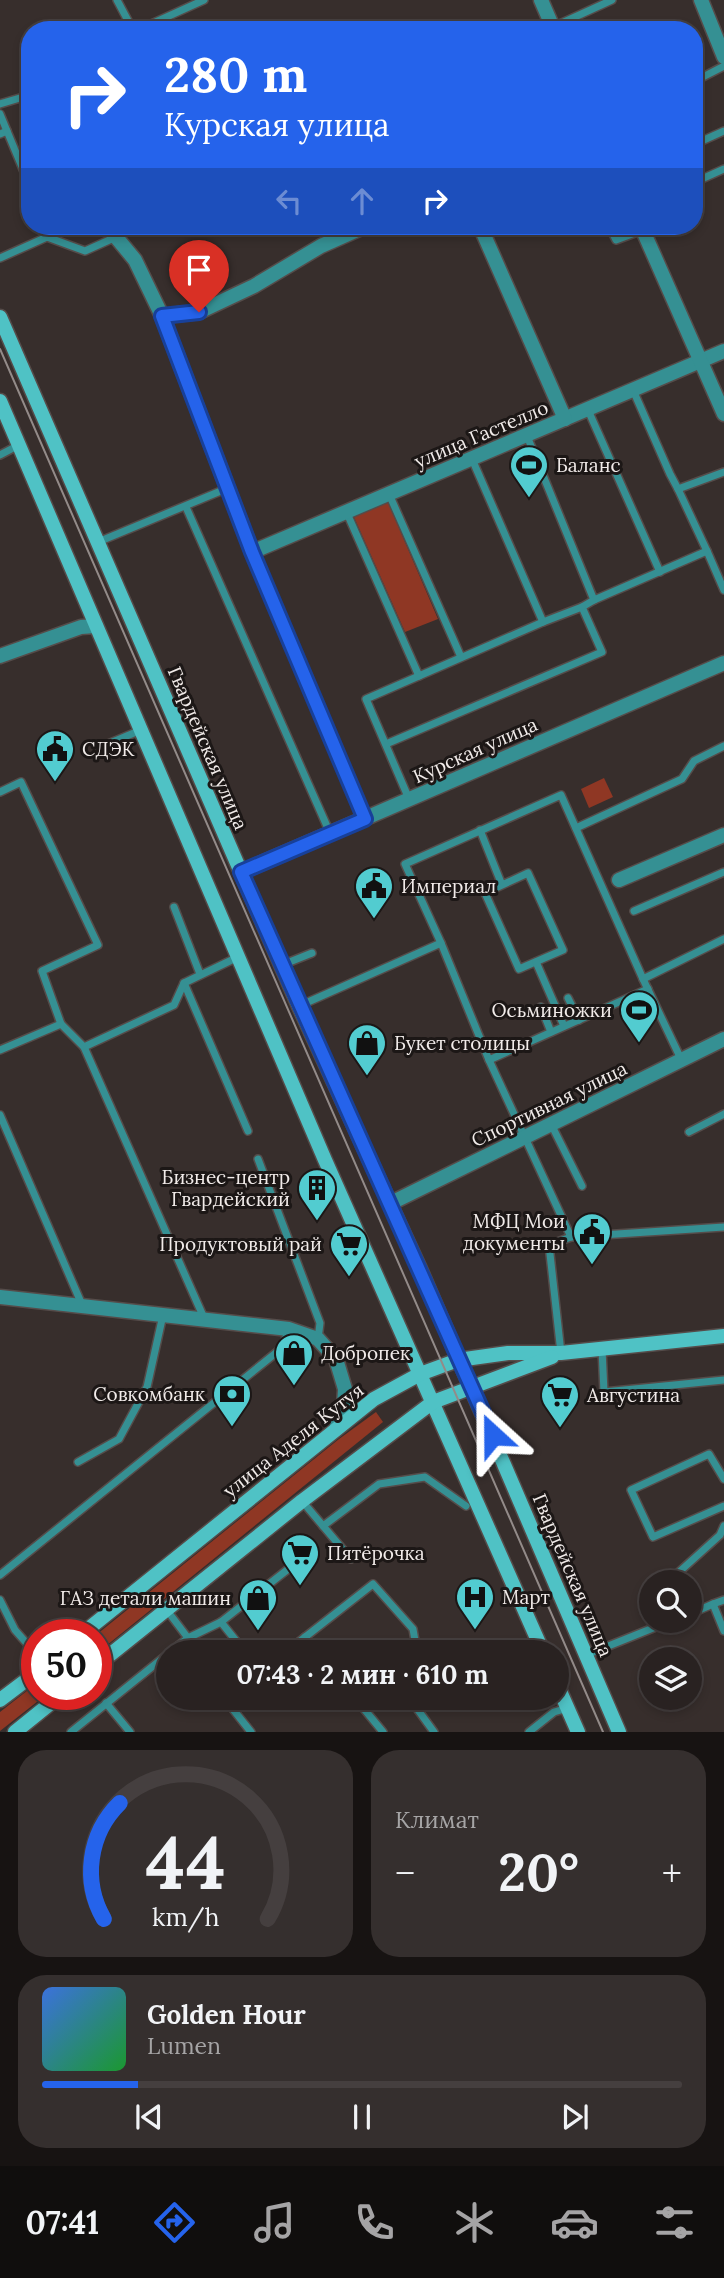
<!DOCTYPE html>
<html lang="ru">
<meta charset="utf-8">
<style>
:root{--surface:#292221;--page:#352f2e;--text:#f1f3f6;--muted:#a5a4a5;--line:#453f3f;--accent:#2563eb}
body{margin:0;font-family:Lora,serif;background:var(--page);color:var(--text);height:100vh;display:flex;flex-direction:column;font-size:26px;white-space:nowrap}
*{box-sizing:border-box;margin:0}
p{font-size:23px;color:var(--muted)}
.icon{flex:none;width:38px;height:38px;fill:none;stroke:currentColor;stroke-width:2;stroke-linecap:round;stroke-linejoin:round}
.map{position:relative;height:1732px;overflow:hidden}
.drawer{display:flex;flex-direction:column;gap:18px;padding:18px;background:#171312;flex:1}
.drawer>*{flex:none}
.banner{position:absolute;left:21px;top:21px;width:682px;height:214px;border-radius:28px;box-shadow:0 4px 10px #0003,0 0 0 2px var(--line);background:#2563eb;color:#fff;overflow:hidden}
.buttons{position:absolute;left:639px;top:1570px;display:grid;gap:14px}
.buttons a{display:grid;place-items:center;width:63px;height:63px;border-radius:50%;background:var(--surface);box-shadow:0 4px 10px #0003,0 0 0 2px var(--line);font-size:35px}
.speed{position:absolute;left:21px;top:1619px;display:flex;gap:14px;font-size:35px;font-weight:700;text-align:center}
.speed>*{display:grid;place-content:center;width:91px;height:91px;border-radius:50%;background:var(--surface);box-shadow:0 4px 10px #0003,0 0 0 2px var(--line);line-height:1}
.speed .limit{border:10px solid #d22;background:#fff;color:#111}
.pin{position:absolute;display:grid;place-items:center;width:60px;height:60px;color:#fff;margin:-72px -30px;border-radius:50% 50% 50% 0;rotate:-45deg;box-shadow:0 0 7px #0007}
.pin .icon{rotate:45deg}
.me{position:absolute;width:77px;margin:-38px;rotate:336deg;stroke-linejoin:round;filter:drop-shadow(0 0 5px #0008)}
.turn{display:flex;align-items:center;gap:24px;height:147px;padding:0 28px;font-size:32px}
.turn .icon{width:91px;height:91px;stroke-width:2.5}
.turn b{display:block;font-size:49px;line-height:60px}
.lanes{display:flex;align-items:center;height:66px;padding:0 28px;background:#0003;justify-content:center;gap:35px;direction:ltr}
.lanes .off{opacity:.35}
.big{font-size:52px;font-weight:700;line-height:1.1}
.drawer .card{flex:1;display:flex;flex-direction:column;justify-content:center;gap:10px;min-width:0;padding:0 24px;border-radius:28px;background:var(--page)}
.drawer .dial{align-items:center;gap:0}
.dial svg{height:182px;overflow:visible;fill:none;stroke:var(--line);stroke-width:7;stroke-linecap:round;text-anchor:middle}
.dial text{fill:var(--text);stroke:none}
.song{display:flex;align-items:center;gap:21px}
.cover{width:84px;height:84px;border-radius:10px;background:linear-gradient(135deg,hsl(220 70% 55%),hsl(130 70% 35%))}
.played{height:7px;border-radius:4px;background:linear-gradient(90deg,var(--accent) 15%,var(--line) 15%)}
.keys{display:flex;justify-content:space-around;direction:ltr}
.heat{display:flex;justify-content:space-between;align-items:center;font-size:38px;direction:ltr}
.drawer .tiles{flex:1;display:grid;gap:18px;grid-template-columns:1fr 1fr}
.card:last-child{grid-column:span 2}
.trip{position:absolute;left:156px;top:1640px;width:413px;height:70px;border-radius:35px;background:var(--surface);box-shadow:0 4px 10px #0003,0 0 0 2px var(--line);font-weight:700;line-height:70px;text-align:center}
.tab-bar{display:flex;height:112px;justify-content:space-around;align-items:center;background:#100e0d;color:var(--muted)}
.tab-bar .icon{width:49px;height:49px}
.tab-bar .on{color:var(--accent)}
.tab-bar b{font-size:32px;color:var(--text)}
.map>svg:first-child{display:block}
</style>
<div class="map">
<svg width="724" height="1732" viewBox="0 0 724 1732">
<rect width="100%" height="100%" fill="#372e2c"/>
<g fill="#8f3724">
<path d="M387,500L438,619L405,632L353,515Z"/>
<path d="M604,778L613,797L589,808L581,789Z"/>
<path d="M376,1412L383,1422L96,1654V1635L339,1439Z"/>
<path d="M37,1683V1694H47L0,1731V1712Z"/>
</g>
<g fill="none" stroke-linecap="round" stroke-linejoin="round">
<defs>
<g id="lane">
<path d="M117,0L133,30"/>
<path d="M553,27L612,0"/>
<path d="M138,30L204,0"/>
<path d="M695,81L724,66"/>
<path d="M0,104L30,95"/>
<path d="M0,114L7,131L0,134"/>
<path d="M7,131L30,186"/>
<path d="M695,144L724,131"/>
<path d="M695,182L724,169"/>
<path d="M609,226L616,240L643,230"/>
<path d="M0,258L47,237L85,251L116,237"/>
<path d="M633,390L670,474L678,489"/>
<path d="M588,410L660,572"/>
<path d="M527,436L594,600"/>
<path d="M0,455L19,445"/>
<path d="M472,459L543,622"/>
<path d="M389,494L461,657"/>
<path d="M186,507L330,833"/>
<path d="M346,511L419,676"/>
<path d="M98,542L228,488"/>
<path d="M707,551L724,590"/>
<path d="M252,552L365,819"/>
<path d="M386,744L602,652L582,607L594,600L707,551L678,489L724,472"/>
<path d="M103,746L141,730"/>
<path d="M0,792L21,782L98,945L42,971L61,1024"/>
<path d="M409,799L366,699L543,622L582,607"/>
<path d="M576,828L682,779L694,761L724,746"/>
<path d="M480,830L502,885L485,893L519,969L563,950L528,873L502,885"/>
<path d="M174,907L200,974"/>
<path d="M634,911L724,872"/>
<path d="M441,943L489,1060L571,1237L724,1227"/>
<path d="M536,962L564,1026"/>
<path d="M282,965L312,953"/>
<path d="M184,983L248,1131"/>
<path d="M568,998L579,1020"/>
<path d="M299,1006L441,943L405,864L561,795L643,979"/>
<path d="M541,1007L551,1032"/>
<path d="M84,1047L204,1318"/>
<path d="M0,1050L61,1024L84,1047L174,1005L184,983L238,957"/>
<path d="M681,1059L643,979L724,939"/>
<path d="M489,1060L648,989"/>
<path d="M0,1115L83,1307"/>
<path d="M551,1124L582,1186"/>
<path d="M689,1132L724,1114"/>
<path d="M258,1159L320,1323L318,1339"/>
<path d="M602,1349L604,1392L724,1380"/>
<path d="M561,1353L549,1245L571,1237"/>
<path d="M78,1462L119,1439L147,1387L163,1315"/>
<path d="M724,1479L709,1454L631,1490L653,1537L724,1506"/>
<path d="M302,1501L351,1559"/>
<path d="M323,1526L379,1484L425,1477L466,1506"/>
<path d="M0,1575L282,1348L289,1329"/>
<path d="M668,1582L720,1535L724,1526"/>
<path d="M0,1600L15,1630L37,1655"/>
<path d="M713,1604L724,1600"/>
<path d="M166,1609L188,1638"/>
<path d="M690,1614L713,1604L724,1631"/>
<path d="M221,1622L245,1652"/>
<path d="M305,1637L317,1652"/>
<path d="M170,1652L188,1638L221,1622L306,1555"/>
<path d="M286,1652L373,1584L413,1629L417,1652"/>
<path d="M586,1655L673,1620"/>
<path d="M224,1698L251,1732"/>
<path d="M355,1698L383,1732"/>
<path d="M425,1698L418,1710L434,1732"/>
<path d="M106,1703L130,1732"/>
<path d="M71,1732L168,1654"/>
<path d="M529,1732L554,1712L568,1708"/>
</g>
<g id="street">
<path d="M541,0L554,30"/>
<path d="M701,0L724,57"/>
<path d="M111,226L116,237L135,260L162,316L252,552L724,351"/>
<path d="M480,226L565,419"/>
<path d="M641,226L724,414"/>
<path d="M162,316L199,312L254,286L321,246L366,226"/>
<path d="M0,656L81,627L96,626"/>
<path d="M241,872L724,663"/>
<path d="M619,880L724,835"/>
<path d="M391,1203L724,1039"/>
<path d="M0,1297L289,1329L318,1339L336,1359L345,1389L344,1406L336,1429"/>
</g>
<g id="secondary">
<path d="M0,317L299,1006L420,1269L619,1732"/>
<path d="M0,401L325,1160L543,1652"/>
<path d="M82,1634L374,1399L420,1374L458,1360L508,1353H561L724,1336"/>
<path d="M96,1666L302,1501L433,1402L552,1357"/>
<path d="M556,1682L578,1732"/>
<path d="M0,1700L37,1672"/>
<path d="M15,1732L62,1694"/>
</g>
</defs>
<use href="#lane" stroke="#554c4a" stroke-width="10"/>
<use href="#street" stroke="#554c4a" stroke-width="17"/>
<use href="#secondary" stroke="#554c4a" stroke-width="17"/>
<use href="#lane" stroke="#359093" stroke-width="7"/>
<use href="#street" stroke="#359093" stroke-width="14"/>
<use href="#secondary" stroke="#4fc2c5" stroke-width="14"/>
<path stroke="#938b89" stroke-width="2" d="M0,349C200,811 405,1270 603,1732"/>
</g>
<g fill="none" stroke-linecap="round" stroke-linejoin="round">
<defs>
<path id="route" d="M199,312L162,316L252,552L365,819L241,872L493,1435"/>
</defs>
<use href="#route" stroke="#184099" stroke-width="18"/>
<use href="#route" stroke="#2563eb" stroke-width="12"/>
</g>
<defs>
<symbol id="stadium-pin" viewBox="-11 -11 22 30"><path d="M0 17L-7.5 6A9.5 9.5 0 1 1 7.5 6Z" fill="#52ccd0" stroke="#1c1716"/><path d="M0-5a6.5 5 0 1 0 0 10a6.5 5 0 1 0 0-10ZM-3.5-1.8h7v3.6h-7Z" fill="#111"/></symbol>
<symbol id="civic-pin" viewBox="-11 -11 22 30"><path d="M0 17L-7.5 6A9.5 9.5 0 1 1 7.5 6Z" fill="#52ccd0" stroke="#1c1716"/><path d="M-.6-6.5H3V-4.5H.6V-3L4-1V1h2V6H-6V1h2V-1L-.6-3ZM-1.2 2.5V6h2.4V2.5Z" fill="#111"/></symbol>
<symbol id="shop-pin" viewBox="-11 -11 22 30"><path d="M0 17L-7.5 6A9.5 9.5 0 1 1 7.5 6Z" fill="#52ccd0" stroke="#1c1716"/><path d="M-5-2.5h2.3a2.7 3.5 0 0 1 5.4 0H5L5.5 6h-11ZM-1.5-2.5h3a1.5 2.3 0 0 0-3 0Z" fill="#111"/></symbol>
<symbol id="building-pin" viewBox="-11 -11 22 30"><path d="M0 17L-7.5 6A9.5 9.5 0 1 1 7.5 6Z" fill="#52ccd0" stroke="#1c1716"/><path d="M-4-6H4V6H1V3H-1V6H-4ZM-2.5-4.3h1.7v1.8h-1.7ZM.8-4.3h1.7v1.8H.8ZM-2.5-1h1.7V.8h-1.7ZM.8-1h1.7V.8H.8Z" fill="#111"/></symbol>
<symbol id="supermarket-pin" viewBox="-11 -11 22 30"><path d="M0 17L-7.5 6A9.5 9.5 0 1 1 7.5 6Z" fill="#52ccd0" stroke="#1c1716"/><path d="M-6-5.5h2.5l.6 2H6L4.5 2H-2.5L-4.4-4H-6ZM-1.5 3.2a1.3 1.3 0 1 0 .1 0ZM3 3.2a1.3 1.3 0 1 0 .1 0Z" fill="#111"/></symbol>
<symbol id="bank-pin" viewBox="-11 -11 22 30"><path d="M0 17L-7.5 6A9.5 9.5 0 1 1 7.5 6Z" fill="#52ccd0" stroke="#1c1716"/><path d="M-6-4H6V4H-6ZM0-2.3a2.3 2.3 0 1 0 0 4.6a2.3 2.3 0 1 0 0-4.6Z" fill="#111"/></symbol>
<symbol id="hospital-pin" viewBox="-11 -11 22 30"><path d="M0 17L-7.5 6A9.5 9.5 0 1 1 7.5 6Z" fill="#52ccd0" stroke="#1c1716"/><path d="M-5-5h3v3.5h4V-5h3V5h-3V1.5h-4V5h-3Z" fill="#111"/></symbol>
</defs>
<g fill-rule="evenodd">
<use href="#stadium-pin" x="507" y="443" width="44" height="60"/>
<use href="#civic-pin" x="33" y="727" width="44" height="60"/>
<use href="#civic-pin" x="352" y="864" width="44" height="60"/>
<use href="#stadium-pin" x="617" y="988" width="44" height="60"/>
<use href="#shop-pin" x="345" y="1021" width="44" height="60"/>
<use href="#building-pin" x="295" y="1166" width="44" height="60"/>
<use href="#civic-pin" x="570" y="1210" width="44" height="60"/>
<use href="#supermarket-pin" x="327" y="1222" width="44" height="60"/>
<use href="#shop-pin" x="272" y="1331" width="44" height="60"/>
<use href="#bank-pin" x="210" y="1372" width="44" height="60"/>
<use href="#supermarket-pin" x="538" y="1373" width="44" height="60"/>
<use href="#supermarket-pin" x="278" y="1531" width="44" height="60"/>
<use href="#hospital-pin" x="453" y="1575" width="44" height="60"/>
<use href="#shop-pin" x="236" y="1576" width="44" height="60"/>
</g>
<g text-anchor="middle" stroke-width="6" stroke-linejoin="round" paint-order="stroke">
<g font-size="19" fill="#f1ebe9" stroke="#1c1716">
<text transform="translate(481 434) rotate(-23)" y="7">улица Гастелло</text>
<text transform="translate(208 748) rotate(67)" y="7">Гвардейская улица</text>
<text transform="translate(475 750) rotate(-24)" y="7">Курская улица</text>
<text transform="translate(549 1104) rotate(-26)" y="7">Спортивная улица</text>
<text transform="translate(293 1440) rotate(-38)" y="7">улица Аделя Кутуя</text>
<text transform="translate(573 1575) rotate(67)" y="7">Гвардейская улица</text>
</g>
<g font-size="19" fill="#f1ebe9" stroke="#1c1716" text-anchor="start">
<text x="556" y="472">Баланс</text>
<text x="82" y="756">СДЭК</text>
<text x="401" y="893">Империал</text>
<text x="612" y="1017" text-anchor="end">Осьминожки</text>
<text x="394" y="1050">Букет столицы</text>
<text x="290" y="1184" text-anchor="end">Бизнес-центр<tspan x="290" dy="22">Гвардейский</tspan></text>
<text x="565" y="1228" text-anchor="end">МФЦ Мои<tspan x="565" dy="22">документы</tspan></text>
<text x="322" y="1251" text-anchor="end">Продуктовый рай</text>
<text x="321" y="1360">Добропек</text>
<text x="205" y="1401" text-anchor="end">Совкомбанк</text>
<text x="587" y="1402">Августина</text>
<text x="327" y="1560">Пятёрочка</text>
<text x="502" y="1604">Март</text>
<text x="231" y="1605" text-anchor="end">ГАЗ детали машин</text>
</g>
</g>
</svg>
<div class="buttons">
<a><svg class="icon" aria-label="search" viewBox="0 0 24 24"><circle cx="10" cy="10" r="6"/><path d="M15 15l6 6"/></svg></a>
<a><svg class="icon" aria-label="layers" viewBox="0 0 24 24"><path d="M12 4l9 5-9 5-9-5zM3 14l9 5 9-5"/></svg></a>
</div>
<div class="speed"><div class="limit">50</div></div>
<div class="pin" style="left:199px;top:312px;background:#d93025"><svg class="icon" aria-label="arrive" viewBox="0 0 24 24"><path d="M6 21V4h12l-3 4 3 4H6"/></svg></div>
<svg class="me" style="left:493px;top:1435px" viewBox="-20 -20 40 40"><path d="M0-17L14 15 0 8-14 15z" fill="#2563eb" stroke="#fff" stroke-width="4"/></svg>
<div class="trip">07:43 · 2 мин · 610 m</div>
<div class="banner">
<div class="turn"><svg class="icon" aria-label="right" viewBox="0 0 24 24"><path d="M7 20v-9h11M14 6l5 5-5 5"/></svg><div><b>280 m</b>Курская улица</div></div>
<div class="lanes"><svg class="icon off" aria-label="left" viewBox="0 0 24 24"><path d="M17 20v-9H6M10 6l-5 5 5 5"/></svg><svg class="icon off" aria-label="ahead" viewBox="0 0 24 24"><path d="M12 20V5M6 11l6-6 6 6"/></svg><svg class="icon" aria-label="right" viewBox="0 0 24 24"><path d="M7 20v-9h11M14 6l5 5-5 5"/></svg></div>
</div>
</div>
<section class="drawer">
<div class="tiles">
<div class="card dial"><svg viewBox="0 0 100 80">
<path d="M14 69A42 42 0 1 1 86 69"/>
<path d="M14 69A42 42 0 0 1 21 18" stroke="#2563eb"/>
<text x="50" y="56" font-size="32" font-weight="700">44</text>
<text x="50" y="72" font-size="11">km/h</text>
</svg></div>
<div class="card"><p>Климат</p>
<div class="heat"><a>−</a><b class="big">20°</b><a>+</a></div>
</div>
<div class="card">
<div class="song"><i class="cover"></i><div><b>Golden Hour</b><p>Lumen</p></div></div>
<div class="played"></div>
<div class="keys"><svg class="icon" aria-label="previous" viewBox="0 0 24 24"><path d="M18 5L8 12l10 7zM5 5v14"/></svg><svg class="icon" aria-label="pause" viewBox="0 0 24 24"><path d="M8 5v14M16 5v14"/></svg><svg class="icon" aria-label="next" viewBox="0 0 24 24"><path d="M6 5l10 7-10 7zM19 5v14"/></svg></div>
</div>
</div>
</section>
<nav class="tab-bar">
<b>07:41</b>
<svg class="icon on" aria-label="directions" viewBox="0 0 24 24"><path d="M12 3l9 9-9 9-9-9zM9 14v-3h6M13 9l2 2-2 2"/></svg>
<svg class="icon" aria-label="music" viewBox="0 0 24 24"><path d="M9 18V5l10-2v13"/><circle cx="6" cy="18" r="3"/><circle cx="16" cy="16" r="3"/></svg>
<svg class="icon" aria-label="phone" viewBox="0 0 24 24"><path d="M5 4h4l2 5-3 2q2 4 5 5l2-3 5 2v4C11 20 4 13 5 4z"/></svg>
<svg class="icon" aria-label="climate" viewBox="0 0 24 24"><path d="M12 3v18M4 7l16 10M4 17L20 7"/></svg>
<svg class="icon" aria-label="car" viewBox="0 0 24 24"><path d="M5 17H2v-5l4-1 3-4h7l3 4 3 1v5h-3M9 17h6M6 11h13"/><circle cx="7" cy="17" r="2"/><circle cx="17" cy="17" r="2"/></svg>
<svg class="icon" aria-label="filters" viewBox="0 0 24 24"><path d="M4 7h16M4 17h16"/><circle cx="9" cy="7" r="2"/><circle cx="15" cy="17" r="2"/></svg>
</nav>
